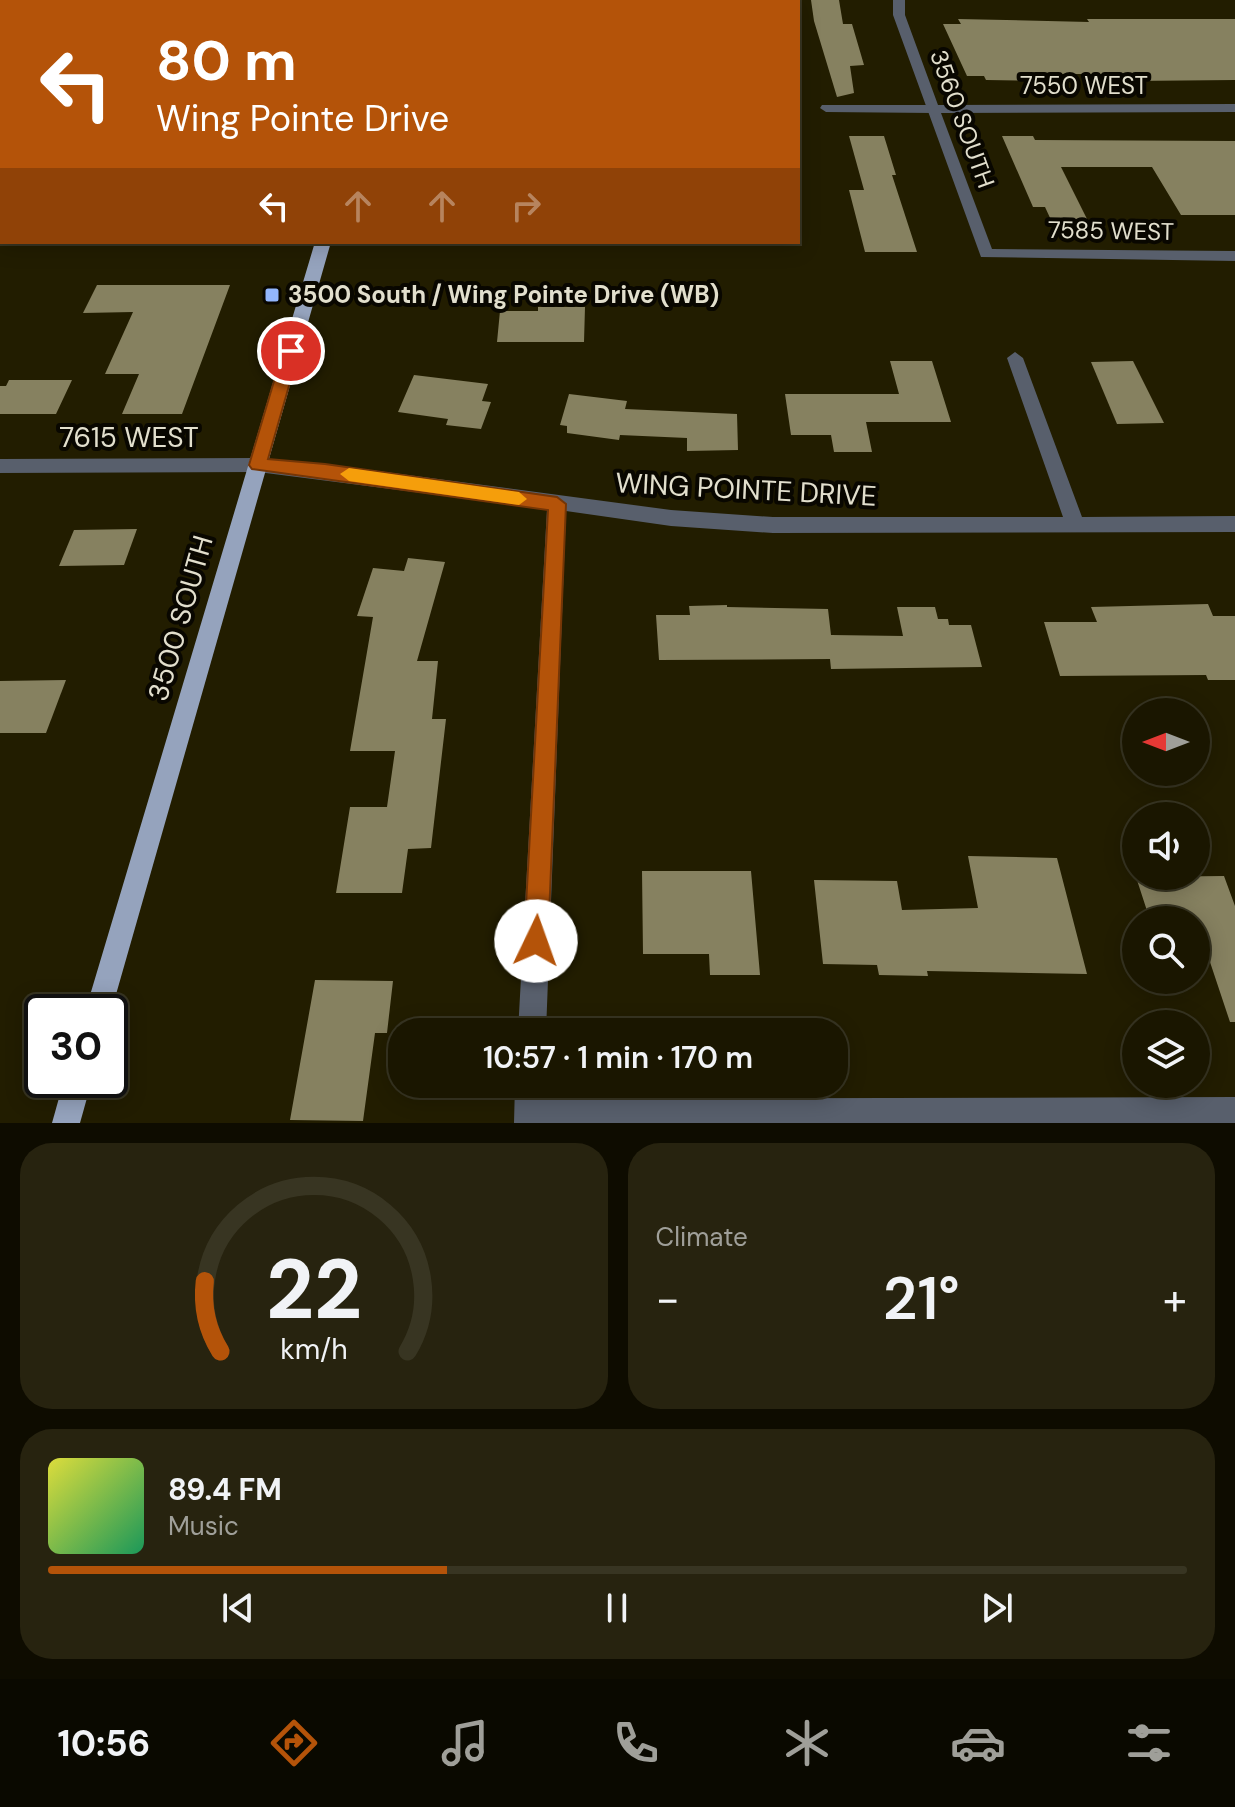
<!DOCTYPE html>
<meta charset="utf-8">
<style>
:root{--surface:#1a1600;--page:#27230f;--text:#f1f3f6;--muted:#9f9f99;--line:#383522;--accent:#b45309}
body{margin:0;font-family:"DM Sans",sans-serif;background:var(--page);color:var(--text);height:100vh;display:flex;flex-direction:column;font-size:30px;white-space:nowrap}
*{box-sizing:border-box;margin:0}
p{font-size:26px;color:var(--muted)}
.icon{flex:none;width:44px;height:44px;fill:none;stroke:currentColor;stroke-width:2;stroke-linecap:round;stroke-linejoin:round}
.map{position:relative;height:1123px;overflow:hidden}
.sheet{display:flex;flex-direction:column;gap:20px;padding:20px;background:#0e0c00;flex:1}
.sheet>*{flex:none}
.hud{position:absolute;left:0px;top:0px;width:800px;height:244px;box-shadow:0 4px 20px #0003,0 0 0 2px var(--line);background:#b45309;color:#fff;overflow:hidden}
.needle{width:52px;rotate:270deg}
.buttons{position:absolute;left:1122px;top:698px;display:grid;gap:16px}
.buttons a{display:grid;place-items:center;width:88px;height:88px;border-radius:50%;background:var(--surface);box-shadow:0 4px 20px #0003,0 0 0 2px var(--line);font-size:40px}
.speed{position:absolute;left:24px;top:994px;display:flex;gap:16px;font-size:40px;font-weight:700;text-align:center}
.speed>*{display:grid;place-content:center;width:104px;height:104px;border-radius:50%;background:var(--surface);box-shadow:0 4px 20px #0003,0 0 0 2px var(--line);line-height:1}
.speed .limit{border:4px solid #111;border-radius:12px;background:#fff;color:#111}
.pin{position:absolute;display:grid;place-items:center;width:68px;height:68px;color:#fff;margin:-34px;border:4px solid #fff;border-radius:50%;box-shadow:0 2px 8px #0007}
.me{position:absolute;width:88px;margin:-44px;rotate:3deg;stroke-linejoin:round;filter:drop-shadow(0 0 6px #0008)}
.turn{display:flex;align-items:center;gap:28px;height:168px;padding:0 24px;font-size:36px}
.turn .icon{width:104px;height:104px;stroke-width:2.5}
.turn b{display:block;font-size:56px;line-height:68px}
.lanes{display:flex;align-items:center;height:76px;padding:0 24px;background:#0003;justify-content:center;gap:40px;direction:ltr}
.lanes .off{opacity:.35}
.big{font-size:60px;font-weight:600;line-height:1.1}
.sheet .tile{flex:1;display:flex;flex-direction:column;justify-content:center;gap:12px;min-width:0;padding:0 28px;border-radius:32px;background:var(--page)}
.sheet .dial{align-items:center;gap:0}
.dial svg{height:208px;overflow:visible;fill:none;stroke:var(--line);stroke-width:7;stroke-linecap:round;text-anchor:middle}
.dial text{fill:var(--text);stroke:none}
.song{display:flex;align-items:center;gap:24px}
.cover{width:96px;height:96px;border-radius:12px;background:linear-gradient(135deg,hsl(60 70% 55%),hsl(150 70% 35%))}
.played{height:8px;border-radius:4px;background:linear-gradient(90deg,var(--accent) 35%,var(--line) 35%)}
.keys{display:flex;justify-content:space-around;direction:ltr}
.heat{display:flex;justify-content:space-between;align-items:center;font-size:44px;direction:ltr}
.sheet .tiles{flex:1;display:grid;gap:20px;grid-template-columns:1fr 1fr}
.tile:last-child{grid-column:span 2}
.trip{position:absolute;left:388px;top:1018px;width:460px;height:80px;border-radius:32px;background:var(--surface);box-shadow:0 4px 20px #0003,0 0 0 2px var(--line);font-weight:600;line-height:80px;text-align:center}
.tabs{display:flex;height:128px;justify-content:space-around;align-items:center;background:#0a0900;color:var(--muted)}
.tabs .icon{width:56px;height:56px}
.tabs .active{color:var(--accent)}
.tabs b{font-size:36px;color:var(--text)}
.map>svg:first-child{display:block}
</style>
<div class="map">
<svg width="1235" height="1123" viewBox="0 0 1235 1123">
<rect width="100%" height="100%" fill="#221d00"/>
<g fill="#868160">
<path d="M811,0H839L843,24H852L864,65L850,66L854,93L837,97L814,21Z"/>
<path d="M958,19L1089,22L1087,19H1235V80L1130,81L1126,75L1108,74H1050L1053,81L986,80L984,76H967L943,24H961Z"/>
<path d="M849,136H884L896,175H892L917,252H865L849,190H864Z"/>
<path d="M1002,136H1033L1035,140L1235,141V215H1181L1152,167H1061L1087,219L1051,220L1045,207H1033Z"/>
<path d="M97,285H230L182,414H122L139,374H105L133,312L83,313Z"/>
<path d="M538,307H585L584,342H497L500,311H538Z"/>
<path d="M890,361H932L951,422H866L872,452H834L831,435H791L785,394H899Z"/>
<path d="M1133,361L1164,423L1117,424L1091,362Z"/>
<path d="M414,375L488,384L482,401L491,402L481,429L446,425L448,419L398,412Z"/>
<path d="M9,380H72L56,414H0V386H6Z"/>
<path d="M569,394L627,401L625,409L737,414L738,450L687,451V438L620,435L619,440L567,433V426L560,425Z"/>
<path d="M137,529L124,565L59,566L74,530Z"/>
<path d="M408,558L445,562L417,661H438L432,719H446L431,848L408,849L402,893H336L350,807H387L395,751H350L373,617L357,616L373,568L404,571Z"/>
<path d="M1208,604L1213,616H1235V680H1208L1206,675L1060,676L1044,622H1097L1091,607Z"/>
<path d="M727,605V607L828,609L831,635L903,636L897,607H935L938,619H948L949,625H971L982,667L831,669L830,659L659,660L656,615H690L689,606Z"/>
<path d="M66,680L46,733H0V681Z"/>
<path d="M968,856L1057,858L1087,974L927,971L928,976L879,975L877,965L823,964L814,880L897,881L902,910L978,908Z"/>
<path d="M642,871H751L760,975H710L709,954H643Z"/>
<path d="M1224,876L1235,906V1022H1230L1205,947L1196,948V920H1150L1136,877Z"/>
<path d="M315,980L393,981L387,1033H375L363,1121L290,1120Z"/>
</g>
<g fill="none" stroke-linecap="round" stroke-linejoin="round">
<path fill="#585f6c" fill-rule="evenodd" d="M822,105H933L939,109L933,113L826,112L820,108Z"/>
<g fill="#585f6c" fill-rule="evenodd">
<path d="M893,0H905V15L938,105L1235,104V112L941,113L992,249L1235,251V261L981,257L893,15Z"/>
<rect x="0" y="64" width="2" height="8"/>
<path d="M0,236L2,242H9L7,244L0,246Z"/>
<path d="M1015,352L1023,358L1082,517L1235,516V532L773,533L671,526L566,511L546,1032H518L547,509L258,472L0,473V459L258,458L325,464L671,510L773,517H1063L1007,358Z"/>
<path d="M515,1084H543V1099L1235,1097V1123H514Z"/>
</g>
<g fill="#95a3bd" fill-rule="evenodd">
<path d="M388,0H400L387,2Z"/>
<path d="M315,242H331L111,1012L110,1015V1012H85Z"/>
<path d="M64,1080H92L80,1123H52Z"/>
</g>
</g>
<path fill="#b45309" stroke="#753606" stroke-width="2" d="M291,346L299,351L268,459L325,464L557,497L566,504L548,941L544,949L536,952L528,949L524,941L548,510L252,469L249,465L283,351Z"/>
<path fill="#f59e0b" d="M349,468L519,492L527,499L519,505L349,481L340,474Z"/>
<rect fill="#93b7fd" stroke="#090700" stroke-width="3" x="264" y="287" width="16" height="16" rx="4"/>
<g text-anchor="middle" stroke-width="8" stroke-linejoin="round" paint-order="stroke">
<g font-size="24" fill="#e2dfcd" stroke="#090700">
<text x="1084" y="94">7550 WEST</text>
<text transform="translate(962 119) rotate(70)" y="8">3560 SOUTH</text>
<text transform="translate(1111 231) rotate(1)" y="8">7585 WEST</text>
</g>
<g font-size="24" font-weight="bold" fill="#e2dfcd" stroke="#090700" text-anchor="start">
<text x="288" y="303">3500 South / Wing Pointe Drive (WB)</text>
</g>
<g font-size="28" fill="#e2dfcd" stroke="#090700">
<text x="129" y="447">7615 WEST</text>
<text transform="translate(746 489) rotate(3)" y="10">WING POINTE DRIVE</text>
<text transform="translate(180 618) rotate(-74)" y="10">3500 SOUTH</text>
</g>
</g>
</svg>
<div class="buttons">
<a><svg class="needle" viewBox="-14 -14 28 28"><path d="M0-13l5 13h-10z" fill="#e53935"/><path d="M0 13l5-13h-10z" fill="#9f9f99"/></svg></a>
<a><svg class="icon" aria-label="sound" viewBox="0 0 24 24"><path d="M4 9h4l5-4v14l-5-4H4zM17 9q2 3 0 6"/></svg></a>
<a><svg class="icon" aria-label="search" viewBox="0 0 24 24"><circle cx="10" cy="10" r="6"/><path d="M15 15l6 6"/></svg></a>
<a><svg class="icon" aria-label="layers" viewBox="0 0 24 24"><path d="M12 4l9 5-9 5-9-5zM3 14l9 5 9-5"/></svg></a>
</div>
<div class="speed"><div class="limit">30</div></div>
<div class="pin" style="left:291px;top:351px;background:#d93025"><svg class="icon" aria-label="arrive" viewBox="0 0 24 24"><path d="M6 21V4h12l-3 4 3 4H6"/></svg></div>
<svg class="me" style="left:536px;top:941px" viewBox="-20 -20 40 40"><circle r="19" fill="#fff"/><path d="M0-13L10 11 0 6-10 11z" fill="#b45309"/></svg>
<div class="trip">10:57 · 1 min · 170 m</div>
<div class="hud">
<div class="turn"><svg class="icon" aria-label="left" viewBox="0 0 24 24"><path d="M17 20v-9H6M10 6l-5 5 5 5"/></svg><div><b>80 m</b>Wing Pointe Drive</div></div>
<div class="lanes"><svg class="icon" aria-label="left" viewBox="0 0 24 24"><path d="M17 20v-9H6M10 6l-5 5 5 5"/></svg><svg class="icon off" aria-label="ahead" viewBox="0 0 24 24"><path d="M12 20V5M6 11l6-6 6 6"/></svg><svg class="icon off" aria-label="ahead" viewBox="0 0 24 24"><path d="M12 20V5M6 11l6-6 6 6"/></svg><svg class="icon off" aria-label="right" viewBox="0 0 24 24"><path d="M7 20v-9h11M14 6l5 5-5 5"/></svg></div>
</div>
</div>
<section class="sheet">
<div class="tiles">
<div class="tile dial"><svg viewBox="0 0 100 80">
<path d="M14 69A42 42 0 1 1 86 69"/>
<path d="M14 69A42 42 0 0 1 8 42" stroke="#b45309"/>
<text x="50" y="56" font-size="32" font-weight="700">22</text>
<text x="50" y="72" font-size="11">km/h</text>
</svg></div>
<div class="tile"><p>Climate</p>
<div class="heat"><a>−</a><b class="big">21°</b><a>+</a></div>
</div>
<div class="tile">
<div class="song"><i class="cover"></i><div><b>89.4 FM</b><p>Music</p></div></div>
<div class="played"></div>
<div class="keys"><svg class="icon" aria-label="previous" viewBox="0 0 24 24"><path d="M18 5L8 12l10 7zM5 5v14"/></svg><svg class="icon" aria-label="pause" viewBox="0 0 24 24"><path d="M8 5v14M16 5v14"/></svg><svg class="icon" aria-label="next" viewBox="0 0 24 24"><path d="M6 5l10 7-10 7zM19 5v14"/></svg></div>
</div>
</div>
</section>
<nav class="tabs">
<b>10:56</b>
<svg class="icon active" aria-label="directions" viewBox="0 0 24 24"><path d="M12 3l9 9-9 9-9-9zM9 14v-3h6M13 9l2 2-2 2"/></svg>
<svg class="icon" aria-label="music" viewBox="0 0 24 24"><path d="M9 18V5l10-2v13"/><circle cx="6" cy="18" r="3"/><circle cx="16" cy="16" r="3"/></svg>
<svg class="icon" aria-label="phone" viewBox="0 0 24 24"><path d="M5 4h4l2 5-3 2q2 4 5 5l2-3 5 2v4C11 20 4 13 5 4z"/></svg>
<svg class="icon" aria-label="climate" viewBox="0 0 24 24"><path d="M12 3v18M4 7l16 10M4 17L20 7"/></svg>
<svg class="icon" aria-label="car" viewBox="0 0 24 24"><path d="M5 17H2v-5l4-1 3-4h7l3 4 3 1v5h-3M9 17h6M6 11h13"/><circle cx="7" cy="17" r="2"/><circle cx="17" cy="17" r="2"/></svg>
<svg class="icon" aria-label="filters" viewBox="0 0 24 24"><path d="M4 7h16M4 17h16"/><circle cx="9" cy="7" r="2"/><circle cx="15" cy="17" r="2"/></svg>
</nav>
